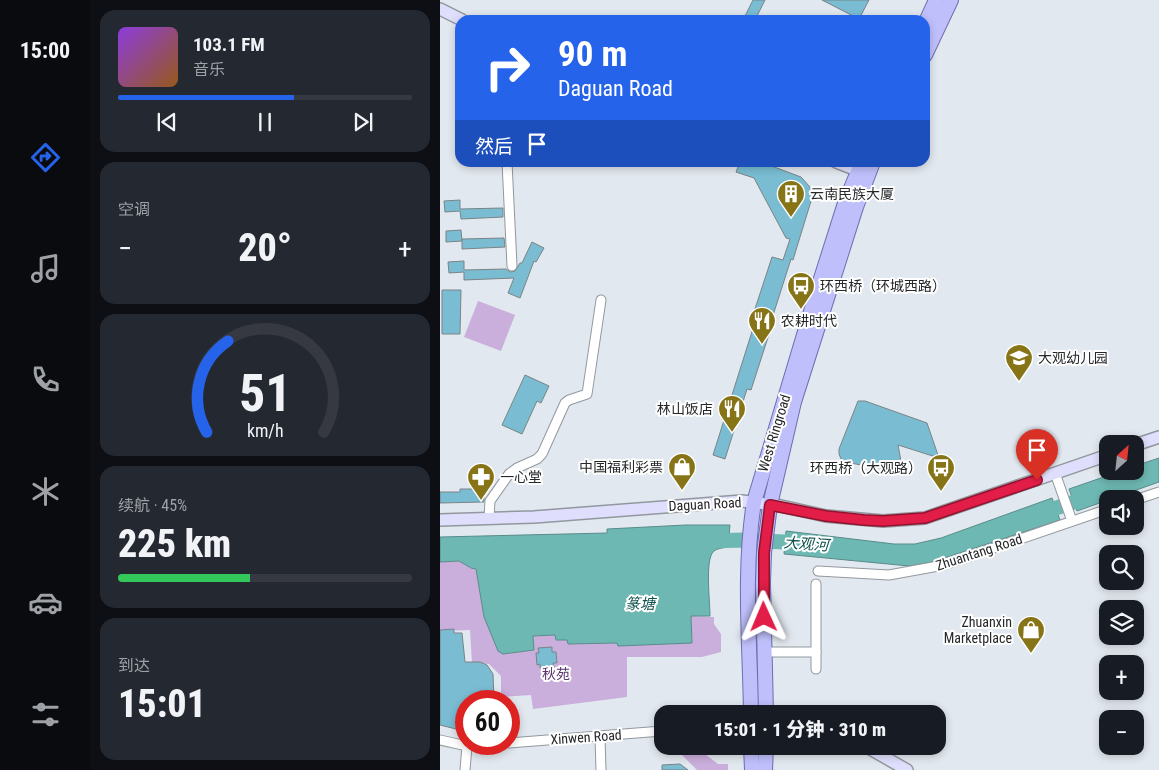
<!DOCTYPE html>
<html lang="zh">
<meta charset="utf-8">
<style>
:root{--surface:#171b24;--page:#242831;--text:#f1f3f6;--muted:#9ea1a6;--line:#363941;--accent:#2563eb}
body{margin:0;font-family:"Roboto Condensed","Noto Sans SC",sans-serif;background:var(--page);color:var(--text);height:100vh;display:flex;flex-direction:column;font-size:19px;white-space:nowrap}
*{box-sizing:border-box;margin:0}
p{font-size:16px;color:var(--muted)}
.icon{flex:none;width:28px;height:28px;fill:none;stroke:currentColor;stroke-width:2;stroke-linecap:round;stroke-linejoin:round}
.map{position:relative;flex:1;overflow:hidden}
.side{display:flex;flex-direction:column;gap:10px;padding:10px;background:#0d0f14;width:350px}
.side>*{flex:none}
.banner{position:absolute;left:15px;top:15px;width:475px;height:152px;border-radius:15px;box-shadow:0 2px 8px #0003;background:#2563eb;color:#fff;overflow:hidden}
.needle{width:32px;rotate:27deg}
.fabs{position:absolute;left:659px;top:435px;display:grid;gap:10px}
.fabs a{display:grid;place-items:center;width:45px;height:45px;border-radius:10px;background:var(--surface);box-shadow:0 2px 8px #0003;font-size:25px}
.speed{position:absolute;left:15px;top:690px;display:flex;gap:10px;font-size:25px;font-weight:700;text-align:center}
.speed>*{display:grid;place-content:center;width:65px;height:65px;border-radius:50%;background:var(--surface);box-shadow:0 2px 8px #0003;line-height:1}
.speed .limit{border:8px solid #d22;background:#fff;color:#111}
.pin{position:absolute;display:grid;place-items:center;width:42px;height:42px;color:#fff;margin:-51px -21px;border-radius:50% 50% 50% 0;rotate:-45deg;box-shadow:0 0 5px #0007}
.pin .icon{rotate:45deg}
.me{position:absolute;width:55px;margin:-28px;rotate:359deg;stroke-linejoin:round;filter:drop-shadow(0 0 4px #0008)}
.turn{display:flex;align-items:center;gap:18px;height:105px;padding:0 20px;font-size:22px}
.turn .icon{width:65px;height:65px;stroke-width:2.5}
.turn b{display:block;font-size:35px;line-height:42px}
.then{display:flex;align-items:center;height:48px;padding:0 20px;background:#0003;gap:10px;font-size:19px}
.big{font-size:38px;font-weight:800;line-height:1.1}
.side .card{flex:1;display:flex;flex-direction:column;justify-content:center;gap:8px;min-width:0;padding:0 18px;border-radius:15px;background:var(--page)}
.side .dial{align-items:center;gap:0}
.dial svg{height:130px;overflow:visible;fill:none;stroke:var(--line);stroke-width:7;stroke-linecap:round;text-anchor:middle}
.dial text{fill:var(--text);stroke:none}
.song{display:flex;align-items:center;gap:15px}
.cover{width:60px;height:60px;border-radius:8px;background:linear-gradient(135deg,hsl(270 70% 55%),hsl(30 70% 35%))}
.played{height:5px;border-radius:2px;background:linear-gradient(90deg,var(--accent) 60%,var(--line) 60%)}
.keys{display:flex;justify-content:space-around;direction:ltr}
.heat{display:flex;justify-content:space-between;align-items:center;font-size:28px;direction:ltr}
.charge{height:8px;border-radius:4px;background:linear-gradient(90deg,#34c759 45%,var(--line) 0)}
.trip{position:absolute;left:214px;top:705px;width:292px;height:50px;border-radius:15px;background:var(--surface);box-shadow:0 2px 8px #0003;font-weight:800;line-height:50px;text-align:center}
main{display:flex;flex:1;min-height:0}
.tabs{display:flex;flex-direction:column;width:90px;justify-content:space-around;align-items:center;background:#090b0e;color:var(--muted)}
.tabs .icon{width:35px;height:35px}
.tabs .on{color:var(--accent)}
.tabs b{font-size:22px;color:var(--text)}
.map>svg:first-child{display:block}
</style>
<main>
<nav class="tabs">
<b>15:00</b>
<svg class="icon on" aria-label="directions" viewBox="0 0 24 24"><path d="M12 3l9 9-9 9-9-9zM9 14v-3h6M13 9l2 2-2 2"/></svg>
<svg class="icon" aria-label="music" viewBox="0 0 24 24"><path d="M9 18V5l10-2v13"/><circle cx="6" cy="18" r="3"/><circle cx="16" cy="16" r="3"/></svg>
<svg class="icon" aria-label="phone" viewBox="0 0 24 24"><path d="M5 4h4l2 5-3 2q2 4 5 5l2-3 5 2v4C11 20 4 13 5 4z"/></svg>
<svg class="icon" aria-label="climate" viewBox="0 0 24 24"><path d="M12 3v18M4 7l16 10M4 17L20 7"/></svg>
<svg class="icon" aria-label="car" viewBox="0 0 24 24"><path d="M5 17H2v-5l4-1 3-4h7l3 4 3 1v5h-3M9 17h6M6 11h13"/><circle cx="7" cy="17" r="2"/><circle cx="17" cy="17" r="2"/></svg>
<svg class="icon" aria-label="filters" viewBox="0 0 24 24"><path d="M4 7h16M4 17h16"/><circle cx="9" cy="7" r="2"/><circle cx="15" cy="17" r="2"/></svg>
</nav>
<section class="side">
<div class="card">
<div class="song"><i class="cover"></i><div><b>103.1 FM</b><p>音乐</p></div></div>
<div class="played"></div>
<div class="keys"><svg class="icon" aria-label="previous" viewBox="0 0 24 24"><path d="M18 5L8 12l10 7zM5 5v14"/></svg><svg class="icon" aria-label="pause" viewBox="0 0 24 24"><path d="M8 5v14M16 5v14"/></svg><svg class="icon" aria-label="next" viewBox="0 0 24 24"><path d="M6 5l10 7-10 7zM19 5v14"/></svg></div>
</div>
<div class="card"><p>空调</p>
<div class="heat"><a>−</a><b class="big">20°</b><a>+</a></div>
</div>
<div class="card dial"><svg viewBox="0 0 100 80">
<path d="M14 69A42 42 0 1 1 86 69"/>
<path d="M14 69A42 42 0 0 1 27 13" stroke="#2563eb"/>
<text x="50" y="56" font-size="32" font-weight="700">51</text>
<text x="50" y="72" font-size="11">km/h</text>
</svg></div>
<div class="card"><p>续航 · 45%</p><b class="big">225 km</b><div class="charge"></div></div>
<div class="card"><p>到达</p><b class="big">15:01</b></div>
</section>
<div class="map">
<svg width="719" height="770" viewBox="0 0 719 770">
<rect width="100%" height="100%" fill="#e2e8ef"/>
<g fill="#caaedb">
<path d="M38,301L75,315L61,351L24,337Z"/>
<path d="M19,561L31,568L36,569L44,617L63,654L94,650L93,636L115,635L116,640H127L128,644L178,643V645L252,642L251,616L274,617V624L281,634V652L262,657H187V697L93,709L91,695L61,697V676L49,664L32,663L30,630L0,631V562Z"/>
<path d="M266,746L265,754L278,764H288V770H257L241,754V747Z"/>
</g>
<g fill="#6eb8b3" stroke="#588c8a">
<path d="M719,458V482L637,511L629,489L681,471H695V466Z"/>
<path d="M612,498L620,520L492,562L469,566L344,554L346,531L454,544H475L501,538Z"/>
<path d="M246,525H290L288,547C283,548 277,548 273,552C265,561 270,602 270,616H251L252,643L178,646L177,643L128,644L127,640H116L115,635L93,636L94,650L63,654L58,651L44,617L36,569L31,568L19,561L0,562V537L167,533V529Z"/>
</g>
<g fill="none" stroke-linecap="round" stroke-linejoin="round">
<g stroke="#6eb8b3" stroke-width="15">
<path d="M598,514L652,496"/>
<path d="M269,541L303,540L366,543"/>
</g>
</g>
<g fill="#7abdd3" stroke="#7a8386">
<path d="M313,0H325L315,20H303Z"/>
<path d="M382,0H429L419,19Z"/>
<path d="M300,162H321L361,177L370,187L372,198L356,250L353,260L351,259L329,328H331L311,390L307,389L285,459L273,455L316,319L312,318L332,257L343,260L350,239L346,238L314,178L296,172Z"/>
<path d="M20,200V209L63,208V217L21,219L20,211L5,212L4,201Z"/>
<path d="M21,230L22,241L6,242V231Z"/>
<path d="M64,238L65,247L22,249V239Z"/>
<path d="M92,242L104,248L96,262L94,261L80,298L68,293L74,278L24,280V272L9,273L8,262L24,261V270L66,269L70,272L75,271L80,263H82Z"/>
<path d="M2,290H21L20,334H2Z"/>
<path d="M85,375L109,386L101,403L97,401L82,434L62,425Z"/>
<path d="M418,401H425L487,423L499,458L458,445L461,461L458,467L452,469L431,467L406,462L401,459L399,454V449Z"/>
<path d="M20,489H44V502L0,503V492H20Z"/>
<path d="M14,629V633H22L25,662H40L47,665L53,674L54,701H26V728L16,729L0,725V630Z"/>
<path d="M112,647V652H116L117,663H113L114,667L100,668V664L97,665L96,653H99L98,648Z"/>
<path d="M240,764L248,770H222V765Z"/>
</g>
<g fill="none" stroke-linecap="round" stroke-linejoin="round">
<defs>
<g id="street">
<path d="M67,162L72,266"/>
<path d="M615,473L632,521"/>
<path d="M695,500L719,492"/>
<path d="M49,518L50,501L69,474L77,468L97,459L102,454L125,403L129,400L147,394L161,300"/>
<path d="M378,571L449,575L504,565L668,509"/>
<path d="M376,584V669"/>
<path d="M325,652H376"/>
<path d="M160,737L161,770"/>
<path d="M0,740L27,746L56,744"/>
<path d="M69,743L222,731"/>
<path d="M25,770L27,746"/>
</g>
<g id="secondary">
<path d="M0,9L22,20"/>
<path d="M396,162L419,171"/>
<path d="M695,445L719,437"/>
<path d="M0,520L94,517L302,501L341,506L386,516L443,521L485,518L668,455"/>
<path d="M425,746L467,770"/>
</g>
<g id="primary">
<path d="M485,24L496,0"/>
<path d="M485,55L511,0"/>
<path d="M311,714C310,643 303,572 314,502L378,288L405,203L422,162"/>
<path d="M326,714L323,583L324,553L330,505L354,402L416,207L433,162"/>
<path d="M311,746L312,770"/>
<path d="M325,770L326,746"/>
</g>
</defs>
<use href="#street" stroke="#92989e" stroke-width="11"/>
<use href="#secondary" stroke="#92989e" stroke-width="14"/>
<use href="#primary" stroke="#6d6eb0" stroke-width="16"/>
<use href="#street" stroke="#fff" stroke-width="9"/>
<use href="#secondary" stroke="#dfdffd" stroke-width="11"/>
<use href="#primary" stroke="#bfbffb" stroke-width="14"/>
</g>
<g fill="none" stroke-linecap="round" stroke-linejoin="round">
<defs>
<path id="route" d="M324,617V553L330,505L386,516L424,520L443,521L485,518L597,480"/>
</defs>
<use href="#route" stroke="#92132f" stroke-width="12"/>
<use href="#route" stroke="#e11d48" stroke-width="9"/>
</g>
<defs>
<symbol id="building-pin" viewBox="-11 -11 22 30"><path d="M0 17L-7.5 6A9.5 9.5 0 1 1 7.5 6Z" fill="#867417" stroke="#fff"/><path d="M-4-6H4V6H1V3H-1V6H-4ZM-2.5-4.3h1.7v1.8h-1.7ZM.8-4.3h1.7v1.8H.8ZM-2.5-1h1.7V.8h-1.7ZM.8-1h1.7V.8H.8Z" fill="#fff"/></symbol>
<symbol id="bus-pin" viewBox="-11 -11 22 30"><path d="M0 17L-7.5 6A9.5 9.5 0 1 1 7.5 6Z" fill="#867417" stroke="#fff"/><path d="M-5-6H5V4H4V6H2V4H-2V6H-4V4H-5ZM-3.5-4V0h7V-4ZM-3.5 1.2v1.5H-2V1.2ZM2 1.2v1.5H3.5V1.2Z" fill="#fff"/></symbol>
<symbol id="restaurant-pin" viewBox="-11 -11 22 30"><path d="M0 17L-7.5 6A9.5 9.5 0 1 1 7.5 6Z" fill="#867417" stroke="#fff"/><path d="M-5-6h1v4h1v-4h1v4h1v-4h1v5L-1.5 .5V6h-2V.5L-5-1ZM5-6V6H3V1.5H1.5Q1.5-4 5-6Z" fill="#fff"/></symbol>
<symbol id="school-pin" viewBox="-11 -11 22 30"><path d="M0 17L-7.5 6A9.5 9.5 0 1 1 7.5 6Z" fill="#867417" stroke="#fff"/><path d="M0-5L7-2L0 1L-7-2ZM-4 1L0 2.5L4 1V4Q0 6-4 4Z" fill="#fff"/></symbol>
<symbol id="shop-pin" viewBox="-11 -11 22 30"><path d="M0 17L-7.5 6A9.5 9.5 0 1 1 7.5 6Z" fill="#867417" stroke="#fff"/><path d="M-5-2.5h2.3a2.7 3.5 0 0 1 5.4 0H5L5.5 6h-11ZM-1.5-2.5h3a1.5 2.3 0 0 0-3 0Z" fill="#fff"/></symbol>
<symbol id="pharmacy-pin" viewBox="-11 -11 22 30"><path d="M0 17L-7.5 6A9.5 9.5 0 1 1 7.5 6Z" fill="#867417" stroke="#fff"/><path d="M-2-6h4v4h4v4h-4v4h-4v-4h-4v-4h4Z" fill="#fff"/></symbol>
</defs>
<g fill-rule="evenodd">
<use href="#building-pin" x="335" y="178" width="32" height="43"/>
<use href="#bus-pin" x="345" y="270" width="32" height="43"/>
<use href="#restaurant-pin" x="306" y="305" width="32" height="43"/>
<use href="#school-pin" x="563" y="342" width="32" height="43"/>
<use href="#restaurant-pin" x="276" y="393" width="32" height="43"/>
<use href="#shop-pin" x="226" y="451" width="32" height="43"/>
<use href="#bus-pin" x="485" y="452" width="32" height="43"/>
<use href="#pharmacy-pin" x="25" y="461" width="32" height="43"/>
<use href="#shop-pin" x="575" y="614" width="32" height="43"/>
</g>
<g text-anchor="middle" stroke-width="4" stroke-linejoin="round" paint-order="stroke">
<g font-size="14" fill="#252729" stroke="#fff" text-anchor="start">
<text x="370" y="199">云南民族大厦</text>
<text x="380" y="291">环西桥（环城西路）</text>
<text x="341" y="326">农耕时代</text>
<text x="598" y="363">大观幼儿园</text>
<text x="273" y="414" text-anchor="end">林山饭店</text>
<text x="223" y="472" text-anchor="end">中国福利彩票</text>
<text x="482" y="473" text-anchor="end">环西桥（大观路）</text>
<text x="60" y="482">一心堂</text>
<text x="572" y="627" text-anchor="end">Zhuanxin<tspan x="572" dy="16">Marketplace</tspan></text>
</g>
<g font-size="14" fill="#252729" stroke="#fff">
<text transform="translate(334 433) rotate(-73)" y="5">West Ringroad</text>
<text transform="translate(265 504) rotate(-3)" y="5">Daguan Road</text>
<text transform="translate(539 552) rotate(-18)" y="5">Zhuantang Road</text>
<text transform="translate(146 737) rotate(-4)" y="5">Xinwen Road</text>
</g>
<g font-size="14" fill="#59336e" stroke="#fff">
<text x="116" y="679">秋苑</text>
</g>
<g font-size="15" font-style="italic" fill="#10524e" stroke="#fff">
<text transform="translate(366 544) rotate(4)" y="5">大观河</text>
<text x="200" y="609">篆塘</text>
</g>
</g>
</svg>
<div class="fabs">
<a><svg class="needle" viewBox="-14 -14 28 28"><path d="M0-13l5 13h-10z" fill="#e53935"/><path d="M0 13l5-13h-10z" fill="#9ea1a6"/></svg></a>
<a><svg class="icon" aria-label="sound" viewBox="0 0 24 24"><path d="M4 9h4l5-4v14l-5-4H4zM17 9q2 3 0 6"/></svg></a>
<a><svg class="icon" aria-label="search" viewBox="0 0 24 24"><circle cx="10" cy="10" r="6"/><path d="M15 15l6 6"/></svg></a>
<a><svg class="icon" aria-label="layers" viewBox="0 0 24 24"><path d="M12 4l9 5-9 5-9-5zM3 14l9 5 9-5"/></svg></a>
<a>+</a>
<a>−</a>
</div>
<div class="speed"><div class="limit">60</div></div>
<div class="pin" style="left:597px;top:480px;background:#d93025"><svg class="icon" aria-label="arrive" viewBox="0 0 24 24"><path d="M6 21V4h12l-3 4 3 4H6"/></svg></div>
<svg class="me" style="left:324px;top:617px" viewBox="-20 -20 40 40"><path d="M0-17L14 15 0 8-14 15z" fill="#e11d48" stroke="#fff" stroke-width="4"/></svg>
<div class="trip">15:01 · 1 分钟 · 310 m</div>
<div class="banner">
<div class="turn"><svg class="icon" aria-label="right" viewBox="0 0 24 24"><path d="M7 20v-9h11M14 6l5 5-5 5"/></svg><div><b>90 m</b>Daguan Road</div></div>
<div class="then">然后<svg class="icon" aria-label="arrive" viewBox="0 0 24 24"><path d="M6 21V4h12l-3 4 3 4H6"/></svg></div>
</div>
</div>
</main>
